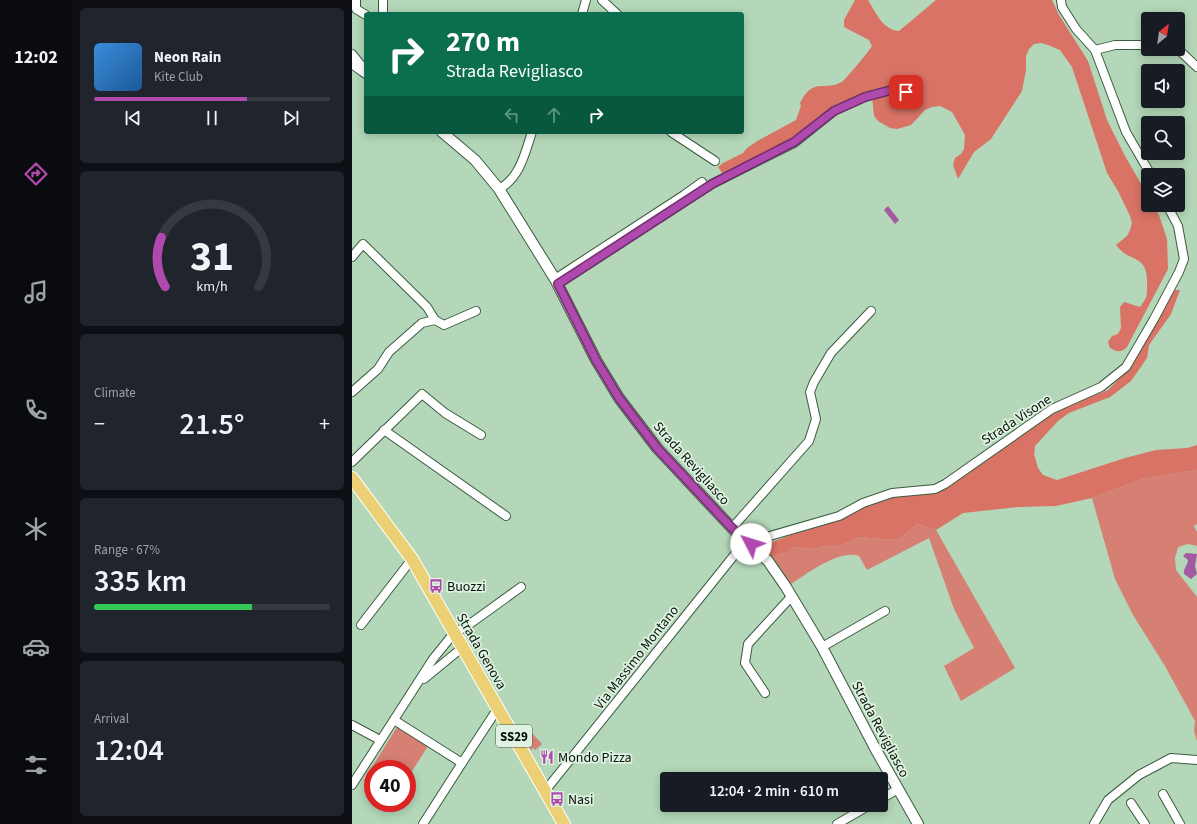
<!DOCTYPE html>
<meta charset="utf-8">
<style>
:root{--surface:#171b24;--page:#20242c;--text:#f1f3f6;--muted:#9ea1a6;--line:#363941;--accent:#b049ad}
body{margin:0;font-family:"Source Sans 3",sans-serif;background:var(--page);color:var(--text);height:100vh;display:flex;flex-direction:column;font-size:15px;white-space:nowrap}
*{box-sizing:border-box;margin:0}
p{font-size:13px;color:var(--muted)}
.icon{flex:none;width:22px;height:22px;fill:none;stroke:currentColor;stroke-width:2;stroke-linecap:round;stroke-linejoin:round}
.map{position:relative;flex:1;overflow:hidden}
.drawer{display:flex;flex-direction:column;gap:8px;padding:8px;background:#0d0f14;width:280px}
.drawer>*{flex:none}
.banner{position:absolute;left:12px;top:12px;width:380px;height:122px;border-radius:4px;box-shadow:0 2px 10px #0003;background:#0b6e4f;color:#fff;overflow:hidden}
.needle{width:26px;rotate:29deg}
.controls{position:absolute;left:789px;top:12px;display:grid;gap:8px}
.controls a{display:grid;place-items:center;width:44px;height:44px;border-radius:4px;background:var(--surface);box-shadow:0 2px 10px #0003;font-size:20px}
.speed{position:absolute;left:12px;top:760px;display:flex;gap:8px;font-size:20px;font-weight:700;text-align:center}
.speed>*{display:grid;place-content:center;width:52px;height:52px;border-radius:50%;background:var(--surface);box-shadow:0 2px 10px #0003;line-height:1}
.speed .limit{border:6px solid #d22;background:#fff;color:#111}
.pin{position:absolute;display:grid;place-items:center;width:34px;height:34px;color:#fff;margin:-17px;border-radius:8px;box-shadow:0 2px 6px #0006}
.me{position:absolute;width:44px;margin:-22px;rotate:310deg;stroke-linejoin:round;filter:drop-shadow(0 0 3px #0008)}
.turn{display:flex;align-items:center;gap:14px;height:84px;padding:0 16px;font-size:18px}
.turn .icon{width:52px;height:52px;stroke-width:2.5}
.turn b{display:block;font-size:28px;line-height:34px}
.lanes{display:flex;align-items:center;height:38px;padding:0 16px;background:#0003;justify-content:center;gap:20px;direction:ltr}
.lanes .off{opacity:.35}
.big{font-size:30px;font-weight:600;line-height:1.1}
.drawer .card{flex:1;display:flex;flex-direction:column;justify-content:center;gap:6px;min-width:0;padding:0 14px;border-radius:6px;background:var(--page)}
.drawer .dial{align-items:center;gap:0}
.dial svg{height:104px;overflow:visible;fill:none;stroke:var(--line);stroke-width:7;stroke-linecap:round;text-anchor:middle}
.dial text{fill:var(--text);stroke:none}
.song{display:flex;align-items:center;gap:12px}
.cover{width:48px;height:48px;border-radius:6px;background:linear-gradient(135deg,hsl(210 70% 55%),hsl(210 70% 35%))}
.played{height:4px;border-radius:2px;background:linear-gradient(90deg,var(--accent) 65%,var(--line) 65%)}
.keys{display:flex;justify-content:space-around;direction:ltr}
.heat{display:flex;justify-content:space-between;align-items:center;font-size:22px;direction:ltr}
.charge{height:6px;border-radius:3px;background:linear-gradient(90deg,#34c759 67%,var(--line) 0)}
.trip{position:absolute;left:308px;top:772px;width:228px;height:40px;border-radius:4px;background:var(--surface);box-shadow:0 2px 10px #0003;font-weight:600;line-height:40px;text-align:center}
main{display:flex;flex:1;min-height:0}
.menu{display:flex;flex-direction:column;width:72px;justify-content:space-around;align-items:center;background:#090b0e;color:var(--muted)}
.menu .icon{width:28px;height:28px}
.menu .active{color:var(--accent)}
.menu b{font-size:18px;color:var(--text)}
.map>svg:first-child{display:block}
</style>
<main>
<nav class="menu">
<b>12:02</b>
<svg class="icon active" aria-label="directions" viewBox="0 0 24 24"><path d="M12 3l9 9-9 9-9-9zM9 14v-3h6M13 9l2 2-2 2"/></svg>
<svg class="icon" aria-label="music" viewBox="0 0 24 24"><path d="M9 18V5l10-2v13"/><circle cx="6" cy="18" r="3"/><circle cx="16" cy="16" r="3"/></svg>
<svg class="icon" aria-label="phone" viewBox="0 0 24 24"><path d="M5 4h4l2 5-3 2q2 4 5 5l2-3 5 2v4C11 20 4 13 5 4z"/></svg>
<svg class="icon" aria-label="climate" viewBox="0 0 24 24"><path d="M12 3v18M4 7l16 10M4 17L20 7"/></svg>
<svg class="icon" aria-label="car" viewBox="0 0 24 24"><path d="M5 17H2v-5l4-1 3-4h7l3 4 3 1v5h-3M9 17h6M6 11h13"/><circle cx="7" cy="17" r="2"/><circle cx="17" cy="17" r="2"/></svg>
<svg class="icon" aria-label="filters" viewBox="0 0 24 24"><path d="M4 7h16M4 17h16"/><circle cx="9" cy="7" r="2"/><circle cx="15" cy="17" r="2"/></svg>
</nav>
<section class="drawer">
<div class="card">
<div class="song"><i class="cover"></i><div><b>Neon Rain</b><p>Kite Club</p></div></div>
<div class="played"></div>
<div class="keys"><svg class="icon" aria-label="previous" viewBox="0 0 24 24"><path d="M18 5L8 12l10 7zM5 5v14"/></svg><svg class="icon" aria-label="pause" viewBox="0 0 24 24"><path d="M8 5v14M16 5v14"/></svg><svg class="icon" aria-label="next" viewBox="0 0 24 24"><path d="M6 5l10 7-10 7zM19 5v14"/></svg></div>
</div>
<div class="card dial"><svg viewBox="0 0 100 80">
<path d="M14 69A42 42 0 1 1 86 69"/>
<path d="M14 69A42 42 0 0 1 11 31" stroke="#b049ad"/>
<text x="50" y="56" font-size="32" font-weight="700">31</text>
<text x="50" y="72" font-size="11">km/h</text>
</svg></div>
<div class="card"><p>Climate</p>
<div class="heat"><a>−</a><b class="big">21.5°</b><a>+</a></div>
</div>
<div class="card"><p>Range · 67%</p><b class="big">335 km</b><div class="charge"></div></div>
<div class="card"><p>Arrival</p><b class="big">12:04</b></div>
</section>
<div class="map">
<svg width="845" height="824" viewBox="0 0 845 824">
<rect width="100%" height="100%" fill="#b3d7b8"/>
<g fill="#d67f73">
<path d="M845,470V524L842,526L845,532V546L836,544L826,547L823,558L824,570L845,597V741L842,731L843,721L813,666L781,615L763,579L740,498L790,479Z"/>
<path d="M565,524L584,530L663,668L609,701L592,666L622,648L602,609L577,538L515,570L507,556C487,549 455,574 439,584L420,557L436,552L441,547L463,549L476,545H489L507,537L541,540L549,538Z"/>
<path d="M45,727L76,746L55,779V769H21V785L12,780Z"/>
<path d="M178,731L190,744L183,750L181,748L179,750L171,736Z"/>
</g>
<g fill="#d97365">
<path d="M503,0H516C524,13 531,30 547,31L584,0H700L707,15L736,61L755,120L773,156L796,196V205H801L807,215L815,239L816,269L775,347C769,353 765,352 758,348L756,342L760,336L766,334L769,328L768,307L772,302L788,307C796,296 795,296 795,284C796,253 778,264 764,245L775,236L778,230L780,223L778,216L766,191L755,173L720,67L708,50L696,45L689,43L682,44L677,49L674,56V70L670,91L639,139L622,152L606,179L601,165L603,158L609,154L612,149L613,135L600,112L588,106L580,107L573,110L559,125L545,129L538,128L526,121L522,116L520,96L514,92L475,112L432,143L410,154L391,167L378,172L370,173L366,167L371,163L391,153L395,148L407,140L444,120L449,106L448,103C462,76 471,92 490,82C493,80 518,50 520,46L517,40L492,27V20Z"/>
<path d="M821,290H828L819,314L797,345L795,358L779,381L758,397L717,413L706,421L683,446L682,454L686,468L691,475L705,480L773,458L804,450L835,448L845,445V470L790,479L740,498L704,506L666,507L611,513L584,530L565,524L549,538L541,540L507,537L489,545H476L463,549L441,547L436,552L420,557L410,546L540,496L584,493L598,485L638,455L704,410L756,390L774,372L793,343Z"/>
</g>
<g fill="#a35aa0">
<path d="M536,206L547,220L543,224L532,210Z"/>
<path d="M834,553L845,554L843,566L845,574L839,579L832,574C831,568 836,565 836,560L831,556Z"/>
</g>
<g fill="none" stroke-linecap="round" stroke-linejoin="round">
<defs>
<g id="minor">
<path d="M4,0V9L14,15"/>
<path d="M31,0V14"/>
<path d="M250,0L265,14"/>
<path d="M709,0L710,7L724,29L743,50L774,132L799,175"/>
<path d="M230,14L234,0"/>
<path d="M822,49L828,51L845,67"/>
<path d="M743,50L763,45H796"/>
<path d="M0,54L13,70"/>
<path d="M319,132L363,161"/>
<path d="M147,189C168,178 173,153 180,132"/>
<path d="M0,257L11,244L75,307L83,320"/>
<path d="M203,279L332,195L350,182"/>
<path d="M206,284L360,184L442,143L482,111L513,97L543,89L554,93L562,99"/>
<path d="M0,392L26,369L37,352L70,323L83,320L92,325L124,311"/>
<path d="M32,430L154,516"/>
<path d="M0,462L70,394L93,413L129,435"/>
<path d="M380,528L457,441L464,419L458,392L462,382L479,353L519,311"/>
<path d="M9,625L60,559"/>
<path d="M470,647L533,611"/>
<path d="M72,679L111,647"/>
<path d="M413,693L393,663L396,644L439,597"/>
<path d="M42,720L110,763L71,824"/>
<path d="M0,725L28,740"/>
<path d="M110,763L146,708"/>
<path d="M0,785L81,659L102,633L115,626L169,587"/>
<path d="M193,791L388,548L411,538L487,516L511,503L540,493L583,489L593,484L700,409L749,387L774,367L802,319L827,272L832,259L826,226L815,205"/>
<path d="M811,794L828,824"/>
<path d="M529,799L546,789"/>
<path d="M779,803L793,824"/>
<path d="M485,824L518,805"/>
<path d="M742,824L756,800L787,775L819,758L845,760"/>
</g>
<g id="tertiary">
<path d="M0,63L14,73"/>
<path d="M90,132L123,160L147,189L203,279L244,360L267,398L305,448L380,528L416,561L434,587L470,647L524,750L566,824"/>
</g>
<path id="primary" d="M0,478L60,559L212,824"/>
</defs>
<use href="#minor" stroke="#3b5b41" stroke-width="10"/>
<use href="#tertiary" stroke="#3b5b41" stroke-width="12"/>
<use href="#primary" stroke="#fff" stroke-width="14"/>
<use href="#minor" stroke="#fff" stroke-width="8"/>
<use href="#tertiary" stroke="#fff" stroke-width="10"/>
<use href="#primary" stroke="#ecd076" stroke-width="12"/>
</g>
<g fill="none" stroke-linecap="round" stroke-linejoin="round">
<defs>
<path id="route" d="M399,544L380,528L305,448L267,398L244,360L206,284L360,184L442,142L482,111L513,97L543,89L554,92"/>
</defs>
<use href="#route" stroke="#722f70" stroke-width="10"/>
<use href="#route" stroke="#b049ad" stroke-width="7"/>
</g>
<defs>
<symbol id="bus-bare" viewBox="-9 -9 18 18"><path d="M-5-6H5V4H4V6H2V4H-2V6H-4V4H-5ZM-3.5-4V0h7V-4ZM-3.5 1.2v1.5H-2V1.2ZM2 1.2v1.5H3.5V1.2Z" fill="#b049ad" stroke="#e0f2e2" stroke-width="2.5" paint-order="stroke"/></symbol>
<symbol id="restaurant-bare" viewBox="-9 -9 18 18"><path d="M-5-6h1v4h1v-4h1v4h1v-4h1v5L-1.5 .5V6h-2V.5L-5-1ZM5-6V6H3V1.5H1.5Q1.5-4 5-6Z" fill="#b049ad" stroke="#e0f2e2" stroke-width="2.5" paint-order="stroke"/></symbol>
</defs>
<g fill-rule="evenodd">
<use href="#bus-bare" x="74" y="576" width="20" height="20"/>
<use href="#restaurant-bare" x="185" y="747" width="20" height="20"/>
<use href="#bus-bare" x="195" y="789" width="20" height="20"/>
</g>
<g text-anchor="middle" stroke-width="3.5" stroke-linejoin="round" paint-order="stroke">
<rect fill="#e0f2e2" stroke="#48564a" stroke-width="1" x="144" y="725" width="36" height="22" rx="3"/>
<g font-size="13" font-weight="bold" fill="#071309">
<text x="162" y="741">SS29</text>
</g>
<g font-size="14" fill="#071309" stroke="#e0f2e2">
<text transform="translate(664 419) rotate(-33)" y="5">Strada Visone</text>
<text transform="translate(340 463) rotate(48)" y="5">Strada Revigliasco</text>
<text transform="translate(130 651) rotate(60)" y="5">Strada Genova</text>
<text transform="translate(284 657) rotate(-52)" y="5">Via Massimo Montano</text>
<text transform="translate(529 729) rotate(62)" y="5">Strada Revigliasco</text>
</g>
<g font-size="14" fill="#071309" stroke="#e0f2e2" text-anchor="start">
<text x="95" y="591">Buozzi</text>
<text x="206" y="762">Mondo Pizza</text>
<text x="216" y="804">Nasi</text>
</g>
</g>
</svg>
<div class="controls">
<a><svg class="needle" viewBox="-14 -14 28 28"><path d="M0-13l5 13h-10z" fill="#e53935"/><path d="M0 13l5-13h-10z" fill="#9ea1a6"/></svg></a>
<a><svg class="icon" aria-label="sound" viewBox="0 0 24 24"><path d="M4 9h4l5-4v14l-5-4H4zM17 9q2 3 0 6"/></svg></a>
<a><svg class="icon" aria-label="search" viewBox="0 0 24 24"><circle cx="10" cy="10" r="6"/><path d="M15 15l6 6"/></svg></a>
<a><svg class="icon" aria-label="layers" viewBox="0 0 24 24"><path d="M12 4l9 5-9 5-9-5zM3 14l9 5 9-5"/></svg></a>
</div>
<div class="speed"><div class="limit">40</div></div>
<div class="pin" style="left:554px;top:92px;background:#d93025"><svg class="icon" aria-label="arrive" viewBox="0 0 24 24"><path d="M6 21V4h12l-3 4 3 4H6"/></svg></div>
<svg class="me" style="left:399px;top:544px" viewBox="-20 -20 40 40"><circle r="19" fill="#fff"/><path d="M0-13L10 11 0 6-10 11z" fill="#b049ad"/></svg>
<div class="trip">12:04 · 2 min · 610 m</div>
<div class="banner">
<div class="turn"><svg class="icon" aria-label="right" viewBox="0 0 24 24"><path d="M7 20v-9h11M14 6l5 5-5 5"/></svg><div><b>270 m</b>Strada Revigliasco</div></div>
<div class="lanes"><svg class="icon off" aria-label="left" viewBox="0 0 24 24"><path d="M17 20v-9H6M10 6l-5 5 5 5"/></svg><svg class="icon off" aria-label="ahead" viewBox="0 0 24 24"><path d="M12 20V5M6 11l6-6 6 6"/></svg><svg class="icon" aria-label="right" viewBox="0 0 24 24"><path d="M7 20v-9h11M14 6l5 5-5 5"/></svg></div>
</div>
</div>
</main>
